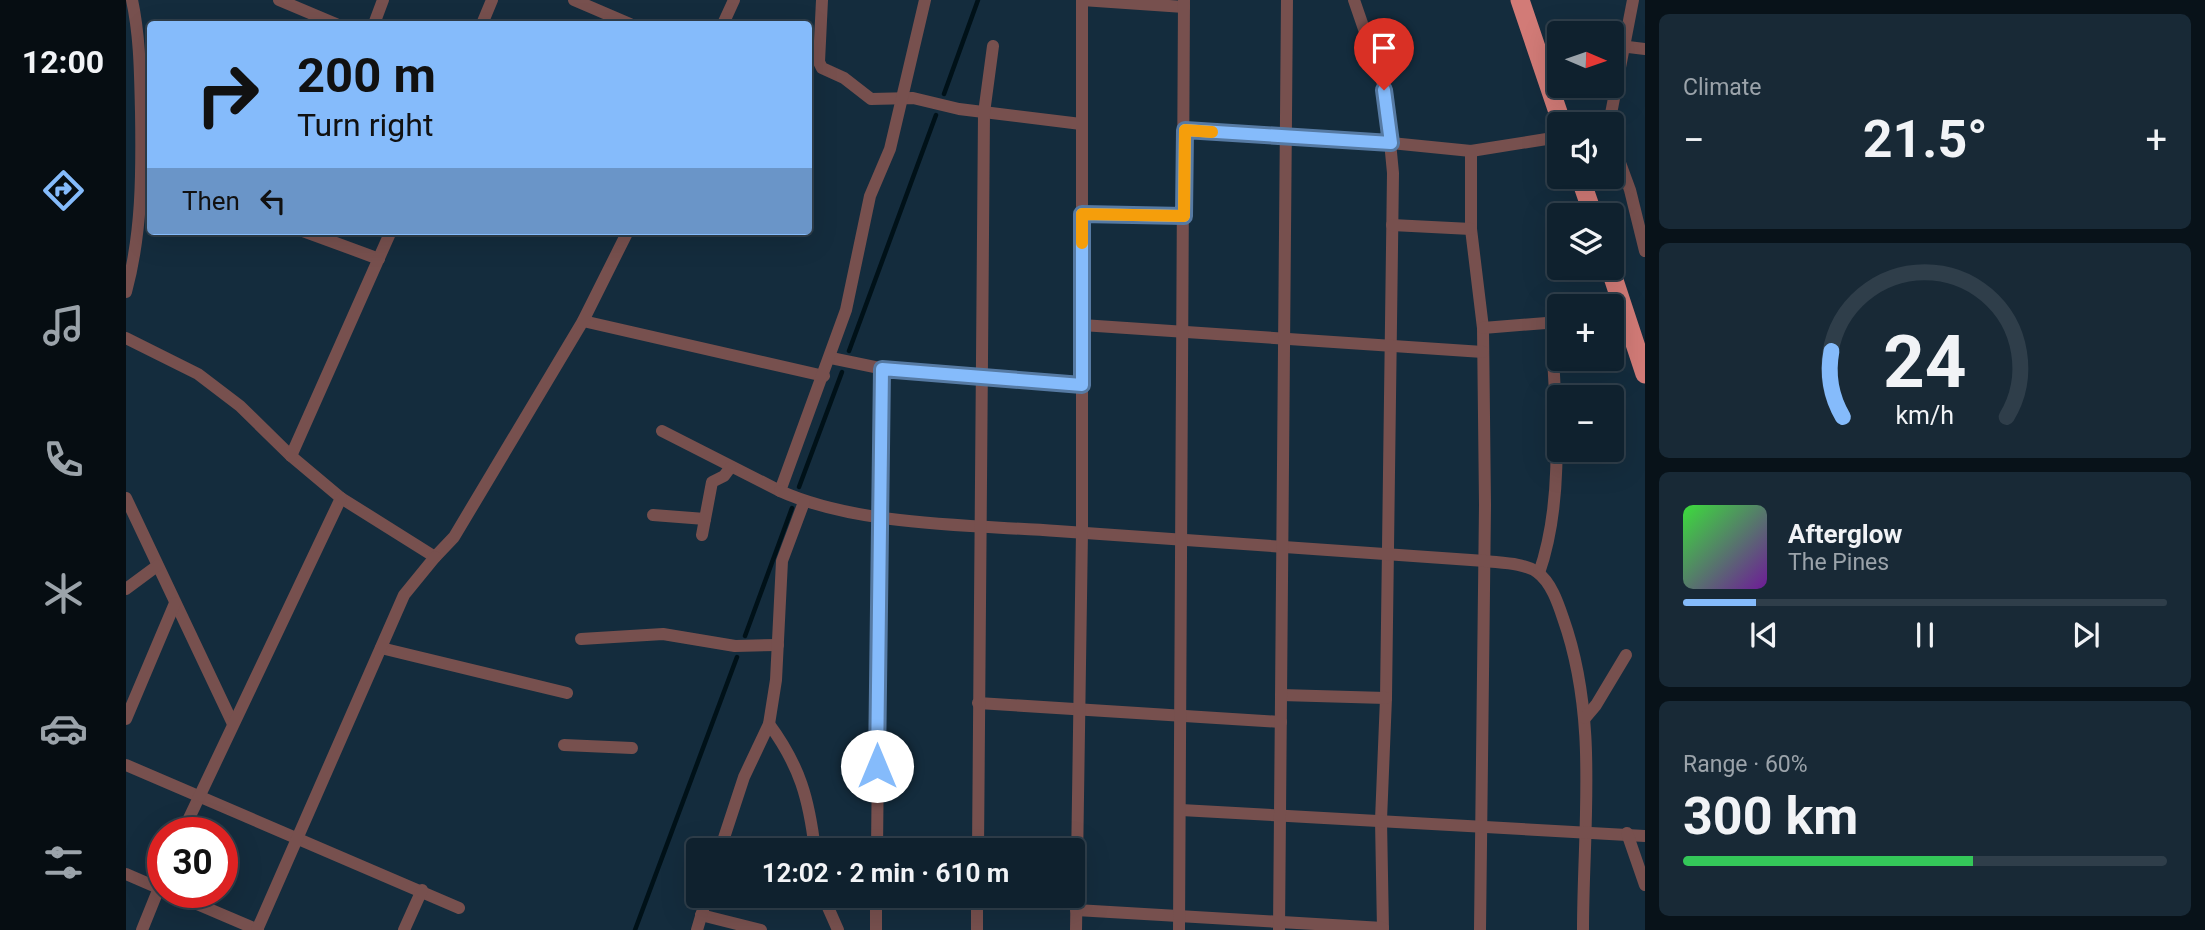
<!DOCTYPE html>
<meta charset="utf-8">
<style>
:root{--surface:#0f212e;--page:#182936;--text:#f1f3f6;--muted:#9ba3aa;--line:#2f3e4a;--accent:#85bbfb}
body{margin:0;font-family:Roboto,sans-serif;background:var(--page);color:var(--text);height:100vh;display:flex;flex-direction:column;font-size:26px;white-space:nowrap}
*{box-sizing:border-box;margin:0}
p{font-size:23px;color:var(--muted)}
.icon{flex:none;width:38px;height:38px;fill:none;stroke:currentColor;stroke-width:2;stroke-linecap:round;stroke-linejoin:round}
.map{position:relative;flex:1;overflow:hidden}
.drawer{display:flex;flex-direction:column;gap:14px;padding:14px;background:#081219;width:560px}
.drawer>*{flex:none}
.top-card{position:absolute;left:21px;top:21px;width:665px;height:214px;border-radius:7px;box-shadow:0 7px 28px #0002,0 0 0 2px var(--line);background:#85bbfb;color:#111;overflow:hidden}
.needle{width:46px;rotate:92deg}
.controls{position:absolute;left:1421px;top:21px;display:grid;gap:14px}
.controls a{display:grid;place-items:center;width:77px;height:77px;border-radius:7px;background:var(--surface);box-shadow:0 7px 28px #0002,0 0 0 2px var(--line);font-size:35px}
.speed{position:absolute;left:21px;top:817px;display:flex;gap:14px;font-size:35px;font-weight:700;text-align:center}
.speed>*{display:grid;place-content:center;width:91px;height:91px;border-radius:50%;background:var(--surface);box-shadow:0 7px 28px #0002,0 0 0 2px var(--line);line-height:1}
.speed .limit{border:10px solid #d22;background:#fff;color:#111}
.pin{position:absolute;display:grid;place-items:center;width:60px;height:60px;color:#fff;margin:-72px -30px;border-radius:50% 50% 50% 0;rotate:-45deg;box-shadow:0 0 7px #0007}
.pin .icon{rotate:45deg}
.me{position:absolute;width:77px;margin:-38px;rotate:0deg;stroke-linejoin:round;filter:drop-shadow(0 0 5px #0008)}
.turn{display:flex;align-items:center;gap:24px;height:147px;padding:0 35px;font-size:32px}
.turn .icon{width:91px;height:91px;stroke-width:2.5}
.turn b{display:block;font-size:49px;line-height:60px}
.then{display:flex;align-items:center;height:66px;padding:0 35px;background:#0003;gap:14px;font-size:26px}
.big{font-size:52px;font-weight:700;line-height:1.1}
.drawer .tile{flex:1;display:flex;flex-direction:column;justify-content:center;gap:10px;min-width:0;padding:0 24px;border-radius:10px;background:var(--page)}
.drawer .dial{align-items:center;gap:0}
.dial svg{height:182px;overflow:visible;fill:none;stroke:var(--line);stroke-width:7;stroke-linecap:round;text-anchor:middle}
.dial text{fill:var(--text);stroke:none}
.song{display:flex;align-items:center;gap:21px}
.cover{width:84px;height:84px;border-radius:10px;background:linear-gradient(135deg,hsl(120 70% 55%),hsl(280 70% 35%))}
.played{height:7px;border-radius:4px;background:linear-gradient(90deg,var(--accent) 15%,var(--line) 15%)}
.keys{display:flex;justify-content:space-around;direction:ltr}
.heat{display:flex;justify-content:space-between;align-items:center;font-size:38px;direction:ltr}
.charge{height:10px;border-radius:5px;background:linear-gradient(90deg,#34c759 60%,var(--line) 0)}
.trip{position:absolute;left:560px;top:838px;width:399px;height:70px;border-radius:7px;background:var(--surface);box-shadow:0 7px 28px #0002,0 0 0 2px var(--line);font-weight:700;line-height:70px;text-align:center}
main{display:flex;flex:1;min-height:0}
.dock{display:flex;flex-direction:column;width:126px;justify-content:space-around;align-items:center;background:#060d12;color:var(--muted)}
.dock .icon{width:49px;height:49px}
.dock .selected{color:var(--accent)}
.dock b{font-size:32px;color:var(--text)}
.map>svg:first-child{display:block}
</style>
<main>
<nav class="dock">
<b>12:00</b>
<svg class="icon selected" aria-label="directions" viewBox="0 0 24 24"><path d="M12 3l9 9-9 9-9-9zM9 14v-3h6M13 9l2 2-2 2"/></svg>
<svg class="icon" aria-label="music" viewBox="0 0 24 24"><path d="M9 18V5l10-2v13"/><circle cx="6" cy="18" r="3"/><circle cx="16" cy="16" r="3"/></svg>
<svg class="icon" aria-label="phone" viewBox="0 0 24 24"><path d="M5 4h4l2 5-3 2q2 4 5 5l2-3 5 2v4C11 20 4 13 5 4z"/></svg>
<svg class="icon" aria-label="climate" viewBox="0 0 24 24"><path d="M12 3v18M4 7l16 10M4 17L20 7"/></svg>
<svg class="icon" aria-label="car" viewBox="0 0 24 24"><path d="M5 17H2v-5l4-1 3-4h7l3 4 3 1v5h-3M9 17h6M6 11h13"/><circle cx="7" cy="17" r="2"/><circle cx="17" cy="17" r="2"/></svg>
<svg class="icon" aria-label="filters" viewBox="0 0 24 24"><path d="M4 7h16M4 17h16"/><circle cx="9" cy="7" r="2"/><circle cx="15" cy="17" r="2"/></svg>
</nav>
<div class="map">
<svg width="1519" height="930" viewBox="0 0 1519 930">
<rect width="100%" height="100%" fill="#142c3d"/>
<g fill="none" stroke-linecap="round" stroke-linejoin="round">
<g stroke="#001118" stroke-width="4.5">
<path d="M818,94L852,0"/>
<path d="M723,351L810,115"/>
<path d="M673,487L716,372"/>
<path d="M619,636L666,508"/>
<path d="M509,930L611,657"/>
</g>
<g stroke="#77504e" stroke-width="12">
<path d="M153,0L210,24"/>
<path d="M448,0L504,24"/>
<path d="M696,0L693,62L696,68L718,78L745,99L787,98L833,109L955,124"/>
<path d="M956,0L1058,7"/>
<path d="M1228,0L1259,90L1267,173L1260,698L1255,820L1257,930"/>
<path d="M248,24L257,0"/>
<path d="M356,24L366,0"/>
<path d="M597,24L608,0"/>
<path d="M1486,45L1519,49"/>
<path d="M1418,69L1433,57"/>
<path d="M1483,124L1507,0"/>
<path d="M1059,130L1265,143L1345,151L1433,137"/>
<path d="M1486,141L1504,190L1519,251"/>
<path d="M1345,151V229L1357,328L1359,505L1354,930"/>
<path d="M956,214L1058,216"/>
<path d="M1266,225L1345,229"/>
<path d="M177,231L253,259"/>
<path d="M0,292C16,233 16,173 15,112C14,74 14,37 6,0"/>
<path d="M457,321L698,376"/>
<path d="M956,325L1357,352"/>
<path d="M1357,328L1433,322"/>
<path d="M0,338L72,374L114,406L165,456L215,498L309,557L328,537L457,321L502,231"/>
<path d="M705,358L768,371L956,385"/>
<path d="M536,431L654,491L720,310L744,196L764,149L799,0"/>
<path d="M165,456L265,231"/>
<path d="M654,491C732,526 846,525 931,531C1074,541 1217,552 1359,561C1375,563 1398,563 1411,572C1425,582 1432,603 1437,618C1473,719 1457,825 1457,930"/>
<path d="M0,498L107,724"/>
<path d="M527,515L579,519"/>
<path d="M576,535L586,482L598,476L604,468"/>
<path d="M1413,573C1440,496 1429,403 1425,323"/>
<path d="M0,589L31,566"/>
<path d="M455,639L537,634L609,646L652,645"/>
<path d="M255,648L441,693"/>
<path d="M1155,695L1260,698"/>
<path d="M852,703L1155,722"/>
<path d="M1459,718L1470,705L1500,655"/>
<path d="M0,719L49,603"/>
<path d="M643,724C674,766 683,799 689,850"/>
<path d="M438,745L506,748"/>
<path d="M0,765L333,908"/>
<path d="M1055,810L1519,836"/>
<path d="M56,833L215,498"/>
<path d="M1501,833L1519,885"/>
<path d="M751,849L791,850"/>
<path d="M594,850L618,777L643,724L650,680L656,561L678,502"/>
<path d="M751,850L756,369"/>
<path d="M852,850L858,113L867,46"/>
<path d="M0,874L37,890"/>
<path d="M43,892L132,930"/>
<path d="M697,896L712,930"/>
<path d="M698,904L729,896"/>
<path d="M950,910L1257,928"/>
<path d="M575,915L635,930"/>
<path d="M16,930L37,878"/>
<path d="M131,930L278,595L309,557"/>
<path d="M278,930L296,890"/>
<path d="M571,930L581,896"/>
<path d="M750,930V896"/>
<path d="M851,930V896"/>
<path d="M950,930L956,532V0"/>
<path d="M1053,930L1058,0"/>
<path d="M1153,930L1161,0"/>
</g>
<g stroke="#d27b77" stroke-width="19">
<path d="M1394,0L1436,124"/>
<path d="M1454,177L1467,215"/>
<path d="M1484,268L1519,374"/>
</g>
</g>
<g fill="none" stroke-linecap="round" stroke-linejoin="round">
<defs>
<path id="route" d="M751,766L756,369L956,385V214L1058,216L1059,130L1265,143L1258,90"/>
</defs>
<use href="#route" stroke="#567aa3" stroke-width="18"/>
<use href="#route" stroke="#85bbfb" stroke-width="12"/>
<path stroke="#f59e0b" stroke-width="12" d="M956,243V214L1058,216L1059,130L1086,132"/>
</g>
</svg>
<div class="controls">
<a><svg class="needle" viewBox="-14 -14 28 28"><path d="M0-13l5 13h-10z" fill="#e53935"/><path d="M0 13l5-13h-10z" fill="#9ba3aa"/></svg></a>
<a><svg class="icon" aria-label="sound" viewBox="0 0 24 24"><path d="M4 9h4l5-4v14l-5-4H4zM17 9q2 3 0 6"/></svg></a>
<a><svg class="icon" aria-label="layers" viewBox="0 0 24 24"><path d="M12 4l9 5-9 5-9-5zM3 14l9 5 9-5"/></svg></a>
<a>+</a>
<a>−</a>
</div>
<div class="speed"><div class="limit">30</div></div>
<div class="pin" style="left:1258px;top:90px;background:#d93025"><svg class="icon" aria-label="arrive" viewBox="0 0 24 24"><path d="M6 21V4h12l-3 4 3 4H6"/></svg></div>
<svg class="me" style="left:751px;top:766px" viewBox="-20 -20 40 40"><circle r="19" fill="#fff"/><path d="M0-13L10 11 0 6-10 11z" fill="#85bbfb"/></svg>
<div class="trip">12:02 · 2 min · 610 m</div>
<div class="top-card">
<div class="turn"><svg class="icon" aria-label="right" viewBox="0 0 24 24"><path d="M7 20v-9h11M14 6l5 5-5 5"/></svg><div><b>200 m</b>Turn right</div></div>
<div class="then">Then<svg class="icon" aria-label="left" viewBox="0 0 24 24"><path d="M17 20v-9H6M10 6l-5 5 5 5"/></svg></div>
</div>
</div>
<section class="drawer">
<div class="tile"><p>Climate</p>
<div class="heat"><a>−</a><b class="big">21.5°</b><a>+</a></div>
</div>
<div class="tile dial"><svg viewBox="0 0 100 80">
<path d="M14 69A42 42 0 1 1 86 69"/>
<path d="M14 69A42 42 0 0 1 9 40" stroke="#85bbfb"/>
<text x="50" y="56" font-size="32" font-weight="700">24</text>
<text x="50" y="72" font-size="11">km/h</text>
</svg></div>
<div class="tile">
<div class="song"><i class="cover"></i><div><b>Afterglow</b><p>The Pines</p></div></div>
<div class="played"></div>
<div class="keys"><svg class="icon" aria-label="previous" viewBox="0 0 24 24"><path d="M18 5L8 12l10 7zM5 5v14"/></svg><svg class="icon" aria-label="pause" viewBox="0 0 24 24"><path d="M8 5v14M16 5v14"/></svg><svg class="icon" aria-label="next" viewBox="0 0 24 24"><path d="M6 5l10 7-10 7zM19 5v14"/></svg></div>
</div>
<div class="tile"><p>Range · 60%</p><b class="big">300 km</b><div class="charge"></div></div>
</section>
</main>
